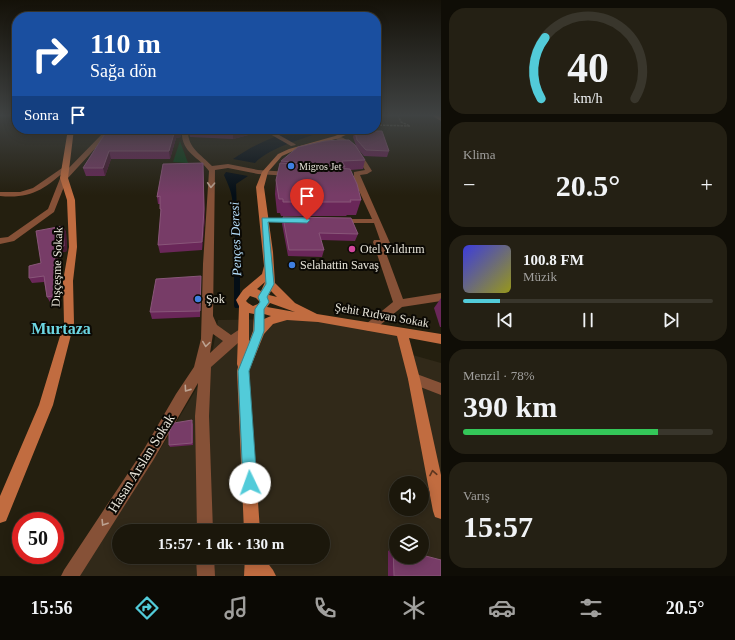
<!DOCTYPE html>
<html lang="tr">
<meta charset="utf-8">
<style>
:root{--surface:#1b170b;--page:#242014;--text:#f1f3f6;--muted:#a09f9d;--line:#39362c;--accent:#52cbd9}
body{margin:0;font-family:"Times New Roman",serif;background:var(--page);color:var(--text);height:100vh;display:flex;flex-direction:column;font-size:15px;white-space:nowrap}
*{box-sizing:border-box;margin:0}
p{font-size:13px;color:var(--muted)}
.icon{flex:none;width:22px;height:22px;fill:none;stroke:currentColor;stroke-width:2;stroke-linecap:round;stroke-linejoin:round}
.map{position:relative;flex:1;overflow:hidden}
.details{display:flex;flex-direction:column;gap:8px;padding:8px;background:#0f0d06;width:294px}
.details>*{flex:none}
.banner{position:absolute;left:12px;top:12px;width:369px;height:122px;border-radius:16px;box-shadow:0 2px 10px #0003,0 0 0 1px var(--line);background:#1a4fa0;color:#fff;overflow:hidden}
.controls{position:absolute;left:389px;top:476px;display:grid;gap:8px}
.controls a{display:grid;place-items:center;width:40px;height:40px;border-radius:50%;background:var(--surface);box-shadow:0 2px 10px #0003,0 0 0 1px var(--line);font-size:20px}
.speed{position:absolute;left:12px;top:512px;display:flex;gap:8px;font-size:20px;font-weight:700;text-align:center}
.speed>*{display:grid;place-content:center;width:52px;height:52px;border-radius:50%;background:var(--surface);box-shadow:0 2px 10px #0003,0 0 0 1px var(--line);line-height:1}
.speed .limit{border:6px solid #d22;background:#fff;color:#111}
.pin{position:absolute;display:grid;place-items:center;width:34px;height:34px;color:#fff;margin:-41px -17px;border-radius:50% 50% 50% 0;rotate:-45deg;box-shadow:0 0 4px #0007}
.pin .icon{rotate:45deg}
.me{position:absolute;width:44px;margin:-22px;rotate:357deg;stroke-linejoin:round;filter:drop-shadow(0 0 3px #0008)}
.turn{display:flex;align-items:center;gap:14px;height:84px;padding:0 12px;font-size:18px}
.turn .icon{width:52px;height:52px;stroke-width:2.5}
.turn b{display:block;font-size:28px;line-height:34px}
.then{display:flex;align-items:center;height:38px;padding:0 12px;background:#0003;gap:8px;font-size:15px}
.big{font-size:30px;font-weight:600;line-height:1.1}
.details .widget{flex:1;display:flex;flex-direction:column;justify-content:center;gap:6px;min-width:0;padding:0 14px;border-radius:16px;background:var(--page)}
.details .dial{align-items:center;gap:0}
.dial svg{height:104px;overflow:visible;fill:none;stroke:var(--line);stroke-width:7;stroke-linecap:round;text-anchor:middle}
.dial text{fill:var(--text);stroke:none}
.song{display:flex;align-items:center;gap:12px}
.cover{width:48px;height:48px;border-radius:6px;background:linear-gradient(135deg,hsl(240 70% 55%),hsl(60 70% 35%))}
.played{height:4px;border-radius:2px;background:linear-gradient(90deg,var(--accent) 15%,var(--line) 15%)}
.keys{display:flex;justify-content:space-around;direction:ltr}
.heat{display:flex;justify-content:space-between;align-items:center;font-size:22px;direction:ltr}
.charge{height:6px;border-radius:3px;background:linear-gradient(90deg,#34c759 78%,var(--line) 0)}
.trip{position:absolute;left:112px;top:524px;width:218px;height:40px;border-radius:20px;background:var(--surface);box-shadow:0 2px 10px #0003,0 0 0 1px var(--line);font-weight:600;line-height:40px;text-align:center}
.tab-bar{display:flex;height:64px;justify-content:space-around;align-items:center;background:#0b0904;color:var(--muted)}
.tab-bar .icon{width:28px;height:28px}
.tab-bar .active{color:var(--accent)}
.tab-bar b{font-size:18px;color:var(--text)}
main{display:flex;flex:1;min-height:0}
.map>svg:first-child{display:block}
</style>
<main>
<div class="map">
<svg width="441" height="576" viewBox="0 0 441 576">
<rect width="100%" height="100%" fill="#241f0f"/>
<path fill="#312919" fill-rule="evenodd" d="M318,319L401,334L409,354L441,363V576H67L158,453L210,366L218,320ZM396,483H422V509H396ZM119,531H323V557H119ZM396,531H422V557H396Z"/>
<path fill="#0d401a" d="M180,141L188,163L173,162Z"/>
<g fill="#040e16">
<path d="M297,129H334C313,135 269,147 255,163L233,159C253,145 274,136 297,129Z"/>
<path d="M226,172L248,176L236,184L238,244L241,269L244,276L232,277C236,254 236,221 232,198C231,190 227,182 224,175Z"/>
</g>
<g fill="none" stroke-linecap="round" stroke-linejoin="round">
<path fill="#040e16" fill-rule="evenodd" d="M237,268L240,270V306L239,308H235L234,306V270Z"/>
<path stroke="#635f50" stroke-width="1.5" stroke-dasharray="2.5 1" stroke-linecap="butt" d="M376,125L410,126L401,122L398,115"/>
<g fill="#865137" fill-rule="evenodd">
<path d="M431,115H437L441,117V121Z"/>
<path d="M107,129H113L67,179L54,212L14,241L0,244V238L8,237L48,209L61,176Z"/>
<path d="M182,129H188C187,148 201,154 212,166L228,164L258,170L290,172L293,174L290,176L258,174L228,168L215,170L213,316L217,325L231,335L243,327L247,329L249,332L247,335L211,367L209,416L213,531H197L195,416L198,383L154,459L80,576H61L64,570L144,449L176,394L194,367L201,339L203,264L209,171C199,156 180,153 182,129ZM213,334L223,341L210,353Z"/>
<path d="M272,131L295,144L296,145L291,146L270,134V132Z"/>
<path d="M335,136C349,135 366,160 372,171L367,174L360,175L390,243L389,245H383L403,299L441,293V301L402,307L374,330L370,331L366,330L364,327L366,324L393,302L373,242L374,240H380L374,223H340L336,221L340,219H372L355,182L342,181L338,179L342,177L354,178V172L365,170L354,153L335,138Z"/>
<path d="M65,166L67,167V169C45,189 31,199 0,196V192H20L33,188Z"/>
<path d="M261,218H296L300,220L296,222H264L260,220Z"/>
<path d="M414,373L441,383V395L410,383L408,379L410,375Z"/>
<path d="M196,557H214L215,576H197Z"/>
</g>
<g fill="#c16c40" fill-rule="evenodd">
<path d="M68,129H74L68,178L75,200L77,247L73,281L74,323L53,405L6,521L0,523V496L39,405L64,323L63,281L69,247L67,200L60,178Z"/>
<path d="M351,129H359L339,138L293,151L282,156L268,172L264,187L273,252L275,283L295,303L317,314L441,334V344L409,338L420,379L441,475V519L435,517L433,511L408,379L397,336L318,322L287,320L273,324L264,334L249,371L260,531H244L237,371L238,367L237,364L239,306L236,300L243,290L262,274L264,266L256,187L262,172L278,154L289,149L335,136ZM265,282L261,291L257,289ZM271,291L277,297L269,295ZM250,296L256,298L260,302L258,304L253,306L248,303L246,301ZM270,303L295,312L267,307ZM249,313L254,314L253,331L249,342ZM264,314L271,316L264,319Z"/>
<path d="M245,557H263L273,570L276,576H244Z"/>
</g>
</g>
<g fill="#6a2759">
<path d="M108,129L181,137L176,138L170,159H111L105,176H86L83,168Z"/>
<path d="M188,129H272L233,139L190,137Z"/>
<path d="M355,131L389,151L387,157L364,156L357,148L365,160L363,169L350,170L361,200L356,215H347L346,216H281L280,213H277L275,194L276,180L281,161L356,146L353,137Z"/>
<path d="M163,164L205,217L202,250L160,253L158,245L161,216L160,204H158L157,197Z"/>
<path d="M283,217L358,234L355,241L321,240L324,250L322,257L288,256L282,224Z"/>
<path d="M63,226L66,232L67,251L57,254L61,301L50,302L47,297L44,282L32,283L29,278L41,263Z"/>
<path d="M201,276L200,317L152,319L150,312Z"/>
<path d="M441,298V327H440L434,308Z"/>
<path d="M193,423V445L170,447L169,445Z"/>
<path d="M393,548L441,576H388V551Z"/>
</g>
<g fill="#481b35">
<path d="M181,129V137L176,138L170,159L169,151L175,130Z"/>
<path d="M241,129H272L233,139V131Z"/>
<path d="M109,151L111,159L105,176L103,168Z"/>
<path d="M203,163L205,217L202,250V242Z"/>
<path d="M63,226L66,232L67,251L57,254L61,301L58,295L54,249Z"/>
</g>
<g fill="#773c67" stroke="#895679">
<path d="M108,129H180L175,130L169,151H109L103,168H83Z"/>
<path d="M190,129H241L233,131Z"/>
<path d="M355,131H382L389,151L366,150L357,140Z"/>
<path d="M340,140H349L355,145L365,160L342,161L345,167L281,161L298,147L325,141Z"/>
<path d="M203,163L204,209L202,242L158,245L161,209H160V196L157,197L163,164Z"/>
<path d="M280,163L350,169L357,184L361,200H350L351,202H283V199H279L276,180Z"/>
<path d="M283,217L351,218L358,234L319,233L324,250H289Z"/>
<path d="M63,226L64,246L54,249L58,295L47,297L44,276L29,278V266L41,263L36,231Z"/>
<path d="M201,276L200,311L150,312L156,279Z"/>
<path d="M192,420V443L169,445V432L174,423Z"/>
<path d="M393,548L396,549V557H422V555L441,560V576H394Z"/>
</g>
<defs><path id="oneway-chevron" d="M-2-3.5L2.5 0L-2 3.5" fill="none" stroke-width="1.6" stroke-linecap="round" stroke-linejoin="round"/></defs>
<g stroke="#bca291">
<use href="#oneway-chevron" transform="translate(211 185) rotate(93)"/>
<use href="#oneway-chevron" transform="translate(206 344) rotate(98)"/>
<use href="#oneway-chevron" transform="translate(187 389) rotate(125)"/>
<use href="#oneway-chevron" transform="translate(104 523) rotate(122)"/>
</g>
<use stroke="#5d361f" href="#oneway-chevron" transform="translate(433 473) rotate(-101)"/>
<linearGradient id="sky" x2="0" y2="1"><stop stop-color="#141108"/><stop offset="0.59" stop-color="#3f4242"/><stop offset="1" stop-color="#3f4242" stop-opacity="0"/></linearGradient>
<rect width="441" height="195" fill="url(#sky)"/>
<path fill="#52cbd9" stroke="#35848d" d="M262,218H307L310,220L307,223L268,222L274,284L267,297L269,302L264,309V331L249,371L257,483L255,488L250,490L245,488L243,483L238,371L254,331L255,309L260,302L258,297L266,284Z"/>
<g fill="#3f7fe0" stroke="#0b0904" stroke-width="1.5">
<circle cx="291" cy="166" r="4"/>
<circle cx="292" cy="265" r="4"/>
<circle cx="198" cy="299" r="4"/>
</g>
<circle fill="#d1479c" stroke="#0b0904" stroke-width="1.5" cx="352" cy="249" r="4"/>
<g text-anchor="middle" stroke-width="4" stroke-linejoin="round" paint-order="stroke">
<g font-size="10" fill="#e8e5da" stroke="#0b0904" text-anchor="start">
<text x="299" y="170">Migros Jet</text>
</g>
<g font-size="12" fill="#e8e5da" stroke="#0b0904" text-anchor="start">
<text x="360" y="253">Otel Yıldırım</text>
<text x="300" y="269">Selahattin Savaş</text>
<text x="206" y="303">Şok</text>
</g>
<g font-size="12" fill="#e8e5da" stroke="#0b0904">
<text transform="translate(57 267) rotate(-88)" y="4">Dışçeşme Sokak</text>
<text transform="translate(382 315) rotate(10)" y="4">Şehit Rıdvan Sokak</text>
</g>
<g font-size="13" font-style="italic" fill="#b7e1ff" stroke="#0b0904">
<text transform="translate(235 239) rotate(-92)" y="5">Pençes Deresi</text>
</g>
<g font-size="14" fill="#e8e5da" stroke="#0b0904">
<text transform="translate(141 463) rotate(-58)" y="5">Hasan Arslan Sokak</text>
</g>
<g font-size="16" font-weight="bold" fill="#6cd6e3" stroke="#0b0904">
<text x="61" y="334">Murtaza</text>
</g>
</g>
</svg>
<div class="controls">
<a><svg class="icon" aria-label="sound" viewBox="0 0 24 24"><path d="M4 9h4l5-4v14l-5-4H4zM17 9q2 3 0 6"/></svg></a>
<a><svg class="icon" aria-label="layers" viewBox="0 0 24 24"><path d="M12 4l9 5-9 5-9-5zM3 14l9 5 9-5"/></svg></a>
</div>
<div class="speed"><div class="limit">50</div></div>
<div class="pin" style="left:307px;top:220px;background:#d93025"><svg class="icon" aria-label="arrive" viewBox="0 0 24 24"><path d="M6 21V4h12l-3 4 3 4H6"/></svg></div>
<svg class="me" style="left:250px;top:483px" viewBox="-20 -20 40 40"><circle r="19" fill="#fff"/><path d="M0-13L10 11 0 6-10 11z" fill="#52cbd9"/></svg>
<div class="trip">15:57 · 1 dk · 130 m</div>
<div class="banner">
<div class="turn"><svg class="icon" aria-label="right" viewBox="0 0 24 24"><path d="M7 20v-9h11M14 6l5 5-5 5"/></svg><div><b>110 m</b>Sağa dön</div></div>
<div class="then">Sonra<svg class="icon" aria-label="arrive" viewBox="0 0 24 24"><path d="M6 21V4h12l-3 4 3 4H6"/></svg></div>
</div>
</div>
<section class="details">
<div class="widget dial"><svg viewBox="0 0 100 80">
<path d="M14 69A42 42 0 1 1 86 69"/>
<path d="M14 69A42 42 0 0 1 17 22" stroke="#52cbd9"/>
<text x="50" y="56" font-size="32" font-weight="700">40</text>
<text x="50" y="72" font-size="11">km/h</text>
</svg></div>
<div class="widget"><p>Klima</p>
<div class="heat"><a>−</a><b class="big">20.5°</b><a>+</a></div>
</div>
<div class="widget">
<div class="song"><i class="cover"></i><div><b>100.8 FM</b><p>Müzik</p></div></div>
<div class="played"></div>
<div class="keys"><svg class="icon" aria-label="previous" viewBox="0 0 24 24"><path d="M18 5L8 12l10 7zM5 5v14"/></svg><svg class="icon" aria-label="pause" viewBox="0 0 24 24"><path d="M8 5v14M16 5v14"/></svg><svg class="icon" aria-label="next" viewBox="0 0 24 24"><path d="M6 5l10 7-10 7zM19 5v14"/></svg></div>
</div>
<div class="widget"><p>Menzil · 78%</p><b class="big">390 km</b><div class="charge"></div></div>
<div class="widget"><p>Varış</p><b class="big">15:57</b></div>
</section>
</main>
<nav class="tab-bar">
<b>15:56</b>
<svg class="icon active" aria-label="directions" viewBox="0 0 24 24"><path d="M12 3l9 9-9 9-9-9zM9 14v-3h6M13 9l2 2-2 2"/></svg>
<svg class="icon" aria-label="music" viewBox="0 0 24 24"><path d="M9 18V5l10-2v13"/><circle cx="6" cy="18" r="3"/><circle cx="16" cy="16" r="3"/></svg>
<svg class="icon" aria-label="phone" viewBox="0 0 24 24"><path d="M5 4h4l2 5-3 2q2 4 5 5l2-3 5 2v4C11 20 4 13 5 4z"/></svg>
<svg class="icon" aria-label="climate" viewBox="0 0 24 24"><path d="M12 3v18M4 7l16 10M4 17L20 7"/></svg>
<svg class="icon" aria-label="car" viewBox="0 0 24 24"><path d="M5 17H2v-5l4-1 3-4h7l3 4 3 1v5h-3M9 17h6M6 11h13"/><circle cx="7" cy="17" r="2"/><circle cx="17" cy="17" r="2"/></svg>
<svg class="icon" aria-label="filters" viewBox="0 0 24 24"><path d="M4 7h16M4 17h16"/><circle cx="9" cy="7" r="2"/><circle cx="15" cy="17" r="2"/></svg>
<b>20.5°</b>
</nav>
